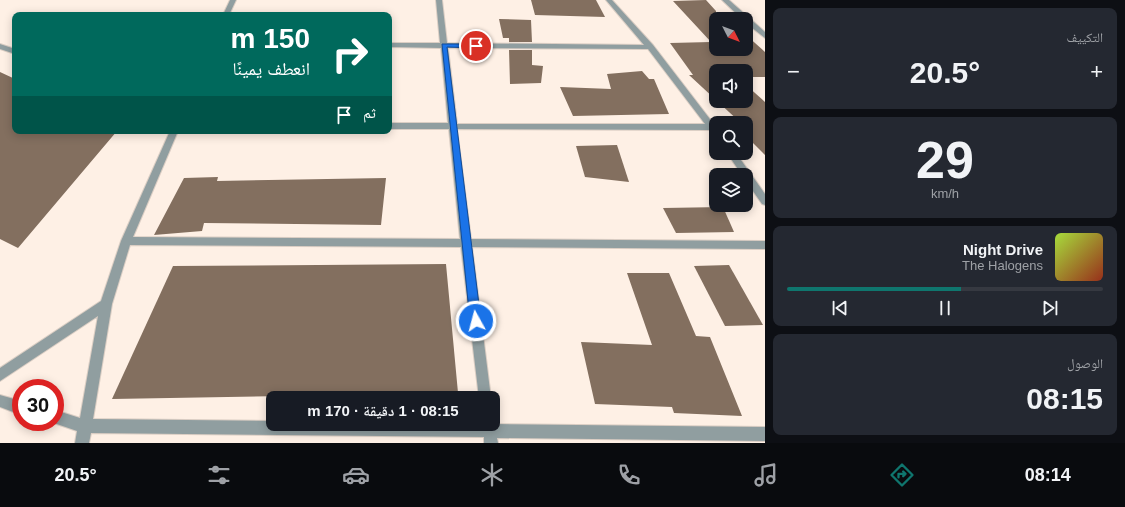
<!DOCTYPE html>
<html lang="ar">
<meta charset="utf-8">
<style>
:root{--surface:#171b24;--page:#242831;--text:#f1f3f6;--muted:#9ea1a6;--line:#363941;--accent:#0f766e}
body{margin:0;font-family:Helvetica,"Noto Naskh Arabic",sans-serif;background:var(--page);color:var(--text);direction:rtl;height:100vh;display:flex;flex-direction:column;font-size:15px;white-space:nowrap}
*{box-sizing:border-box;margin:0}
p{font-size:13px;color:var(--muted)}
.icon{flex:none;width:22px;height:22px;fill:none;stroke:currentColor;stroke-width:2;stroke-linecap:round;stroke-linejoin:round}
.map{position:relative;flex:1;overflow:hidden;direction:ltr}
.panel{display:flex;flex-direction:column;gap:8px;padding:8px;background:#0d0f14;width:360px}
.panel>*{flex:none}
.guide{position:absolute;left:12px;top:12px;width:380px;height:122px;border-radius:8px;box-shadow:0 2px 10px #0003;direction:rtl;background:#00695c;color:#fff;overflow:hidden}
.needle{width:26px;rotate:132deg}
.tools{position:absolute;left:709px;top:12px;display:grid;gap:8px}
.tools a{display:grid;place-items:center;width:44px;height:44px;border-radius:8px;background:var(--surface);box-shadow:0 2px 10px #0003;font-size:20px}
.speed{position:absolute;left:12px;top:379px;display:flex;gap:8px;font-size:20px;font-weight:700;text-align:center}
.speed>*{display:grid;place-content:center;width:52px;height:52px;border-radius:50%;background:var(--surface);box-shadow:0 2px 10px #0003;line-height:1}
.speed .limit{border:6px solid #d22;background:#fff;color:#111}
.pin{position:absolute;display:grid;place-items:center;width:34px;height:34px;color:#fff;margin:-17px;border:2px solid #fff;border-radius:50%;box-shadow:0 1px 4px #0007}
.me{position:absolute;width:44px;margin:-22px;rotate:353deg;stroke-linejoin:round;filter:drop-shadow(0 0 3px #0008)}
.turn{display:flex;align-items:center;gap:14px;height:84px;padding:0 16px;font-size:18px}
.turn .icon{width:52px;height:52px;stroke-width:2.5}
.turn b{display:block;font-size:28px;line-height:34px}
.then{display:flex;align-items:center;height:38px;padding:0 16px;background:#0003;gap:8px;font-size:15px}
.big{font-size:30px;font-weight:600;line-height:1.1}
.panel .card{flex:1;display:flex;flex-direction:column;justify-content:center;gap:6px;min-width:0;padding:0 14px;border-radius:8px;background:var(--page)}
.panel .dial{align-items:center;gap:0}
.dial b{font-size:52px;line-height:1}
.song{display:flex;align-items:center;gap:12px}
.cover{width:48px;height:48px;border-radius:6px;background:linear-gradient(135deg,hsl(80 70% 55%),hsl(10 70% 35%))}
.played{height:4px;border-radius:2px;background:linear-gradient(90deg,var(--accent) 55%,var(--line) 55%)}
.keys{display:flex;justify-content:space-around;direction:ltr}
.heat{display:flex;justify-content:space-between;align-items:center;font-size:22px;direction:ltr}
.trip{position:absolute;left:266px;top:391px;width:234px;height:40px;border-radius:8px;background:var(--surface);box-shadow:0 2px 10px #0003;font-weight:600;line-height:40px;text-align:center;direction:rtl}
.dock{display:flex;height:64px;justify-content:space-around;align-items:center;background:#090b0e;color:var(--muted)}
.dock .icon{width:28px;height:28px}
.dock .selected{color:var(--accent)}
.dock b{font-size:18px;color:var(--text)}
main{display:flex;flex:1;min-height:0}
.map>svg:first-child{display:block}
</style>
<main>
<section class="panel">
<div class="card"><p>التكييف</p>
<div class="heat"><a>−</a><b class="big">20.5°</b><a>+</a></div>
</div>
<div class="card dial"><b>29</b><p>km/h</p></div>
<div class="card">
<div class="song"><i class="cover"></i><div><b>Night Drive</b><p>The Halogens</p></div></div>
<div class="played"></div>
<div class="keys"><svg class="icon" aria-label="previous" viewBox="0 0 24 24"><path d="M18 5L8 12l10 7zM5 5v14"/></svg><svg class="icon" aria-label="pause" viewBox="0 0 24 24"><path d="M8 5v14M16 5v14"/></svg><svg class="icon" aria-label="next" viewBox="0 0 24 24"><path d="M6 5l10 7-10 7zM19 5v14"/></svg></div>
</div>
<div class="card"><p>الوصول</p><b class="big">08:15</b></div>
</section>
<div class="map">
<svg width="765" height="443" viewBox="0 0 765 443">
<rect width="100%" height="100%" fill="#fef0e5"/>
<g fill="#836f5f">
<path d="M531,0H596L605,17L535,15Z"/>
<path d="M706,0L716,11V49H746V35L765,52V77H746V71H716V100L689,75H693L670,43L711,42L673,1Z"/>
<path d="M499,19L531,20L532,42H509V38H503Z"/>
<path d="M509,50H532V65L543,66L541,83L510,84Z"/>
<path d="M642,71L649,79H654L669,114L573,116L560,87L611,89L607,74Z"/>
<path d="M0,72L15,79V131H117L18,248L0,239Z"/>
<path d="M746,85L765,102V155L746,136V123H741L717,101H746Z"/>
<path d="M617,145L629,182L585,177L576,146Z"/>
<path d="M218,177L217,181L386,178L381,225L204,223L202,231L154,235L184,178Z"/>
<path d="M723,207L734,232L676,233L663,208Z"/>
<path d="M446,264L458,393L112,399L173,266Z"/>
<path d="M729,265L763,325L725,326L694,266Z"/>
<path d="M627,273H669L696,336L710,337L742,416L674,413L672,407L595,404L581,342L652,345Z"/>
</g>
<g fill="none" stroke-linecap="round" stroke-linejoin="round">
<defs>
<g id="street">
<path d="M230,0H236L229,15H223Z"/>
<path d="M436,0H442L447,43L644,45L606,0H612L653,45L716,127L715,134L710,130L457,129L471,239L765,241V249L472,247L491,398H479L461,247L130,245L112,304L93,419L273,421V424H493V419L496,424L765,427V441L497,438L498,443H484V437L91,433L89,443H75L77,431L51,422H55V410L80,418L98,316L0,381V368L101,301L121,241L170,131H178L133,237L460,239L449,129H389V123H448L441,48L389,47V43H440ZM448,48L648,49L705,124H457Z"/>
<path d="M722,0H729L765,32V38L746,23V19H742Z"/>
<path d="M0,44L15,49V54L0,49Z"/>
<path d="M727,153H736L765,194V205L762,204L746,181V175H742Z"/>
<path d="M0,395L21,401V415L0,407Z"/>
</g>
</defs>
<use href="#street" stroke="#dbcec4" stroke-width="2"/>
<use href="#street" fill="#909ea0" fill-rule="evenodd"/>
</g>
<path fill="#1a73e8" stroke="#114b97" d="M442,44H476L479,46L476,48L447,47L481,321L479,324L476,326L472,324L470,321Z"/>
</svg>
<div class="tools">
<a><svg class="needle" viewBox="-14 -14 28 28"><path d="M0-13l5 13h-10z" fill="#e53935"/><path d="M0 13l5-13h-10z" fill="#9ea1a6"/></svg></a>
<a><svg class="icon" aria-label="sound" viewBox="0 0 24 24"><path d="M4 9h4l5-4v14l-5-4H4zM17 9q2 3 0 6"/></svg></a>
<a><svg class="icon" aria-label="search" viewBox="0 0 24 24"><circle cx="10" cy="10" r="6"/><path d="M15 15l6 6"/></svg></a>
<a><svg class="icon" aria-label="layers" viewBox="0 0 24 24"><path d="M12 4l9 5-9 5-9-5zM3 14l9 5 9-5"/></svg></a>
</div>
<div class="speed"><div class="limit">30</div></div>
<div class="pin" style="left:476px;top:46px;background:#d93025"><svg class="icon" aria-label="arrive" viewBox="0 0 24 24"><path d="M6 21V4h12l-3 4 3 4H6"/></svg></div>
<svg class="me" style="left:476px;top:321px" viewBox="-20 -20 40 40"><circle r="17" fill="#1a73e8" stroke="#fff" stroke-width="3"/><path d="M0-11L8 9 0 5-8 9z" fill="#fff"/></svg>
<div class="trip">08:15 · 1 دقيقة · 170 m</div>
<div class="guide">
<div class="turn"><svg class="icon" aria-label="right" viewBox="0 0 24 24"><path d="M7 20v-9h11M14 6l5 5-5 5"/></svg><div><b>150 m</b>انعطف يمينًا</div></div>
<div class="then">ثم<svg class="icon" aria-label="arrive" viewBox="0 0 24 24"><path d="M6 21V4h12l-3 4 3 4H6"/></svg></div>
</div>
</div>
</main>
<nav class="dock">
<b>08:14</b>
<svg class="icon selected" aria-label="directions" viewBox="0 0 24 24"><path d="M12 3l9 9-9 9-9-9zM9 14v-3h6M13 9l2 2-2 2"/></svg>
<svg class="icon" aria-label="music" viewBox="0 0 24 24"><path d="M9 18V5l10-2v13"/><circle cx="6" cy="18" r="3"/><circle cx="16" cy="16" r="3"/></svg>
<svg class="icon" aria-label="phone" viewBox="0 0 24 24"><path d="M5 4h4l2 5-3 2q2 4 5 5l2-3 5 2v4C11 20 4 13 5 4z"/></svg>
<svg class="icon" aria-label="climate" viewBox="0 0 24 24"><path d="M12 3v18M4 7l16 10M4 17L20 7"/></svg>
<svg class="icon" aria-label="car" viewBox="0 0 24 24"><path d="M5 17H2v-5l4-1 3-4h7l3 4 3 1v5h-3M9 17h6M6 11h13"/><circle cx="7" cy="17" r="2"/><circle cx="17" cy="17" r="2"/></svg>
<svg class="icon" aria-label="filters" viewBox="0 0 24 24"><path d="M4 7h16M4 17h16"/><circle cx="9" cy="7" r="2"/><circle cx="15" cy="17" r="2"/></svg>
<b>20.5°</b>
</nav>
